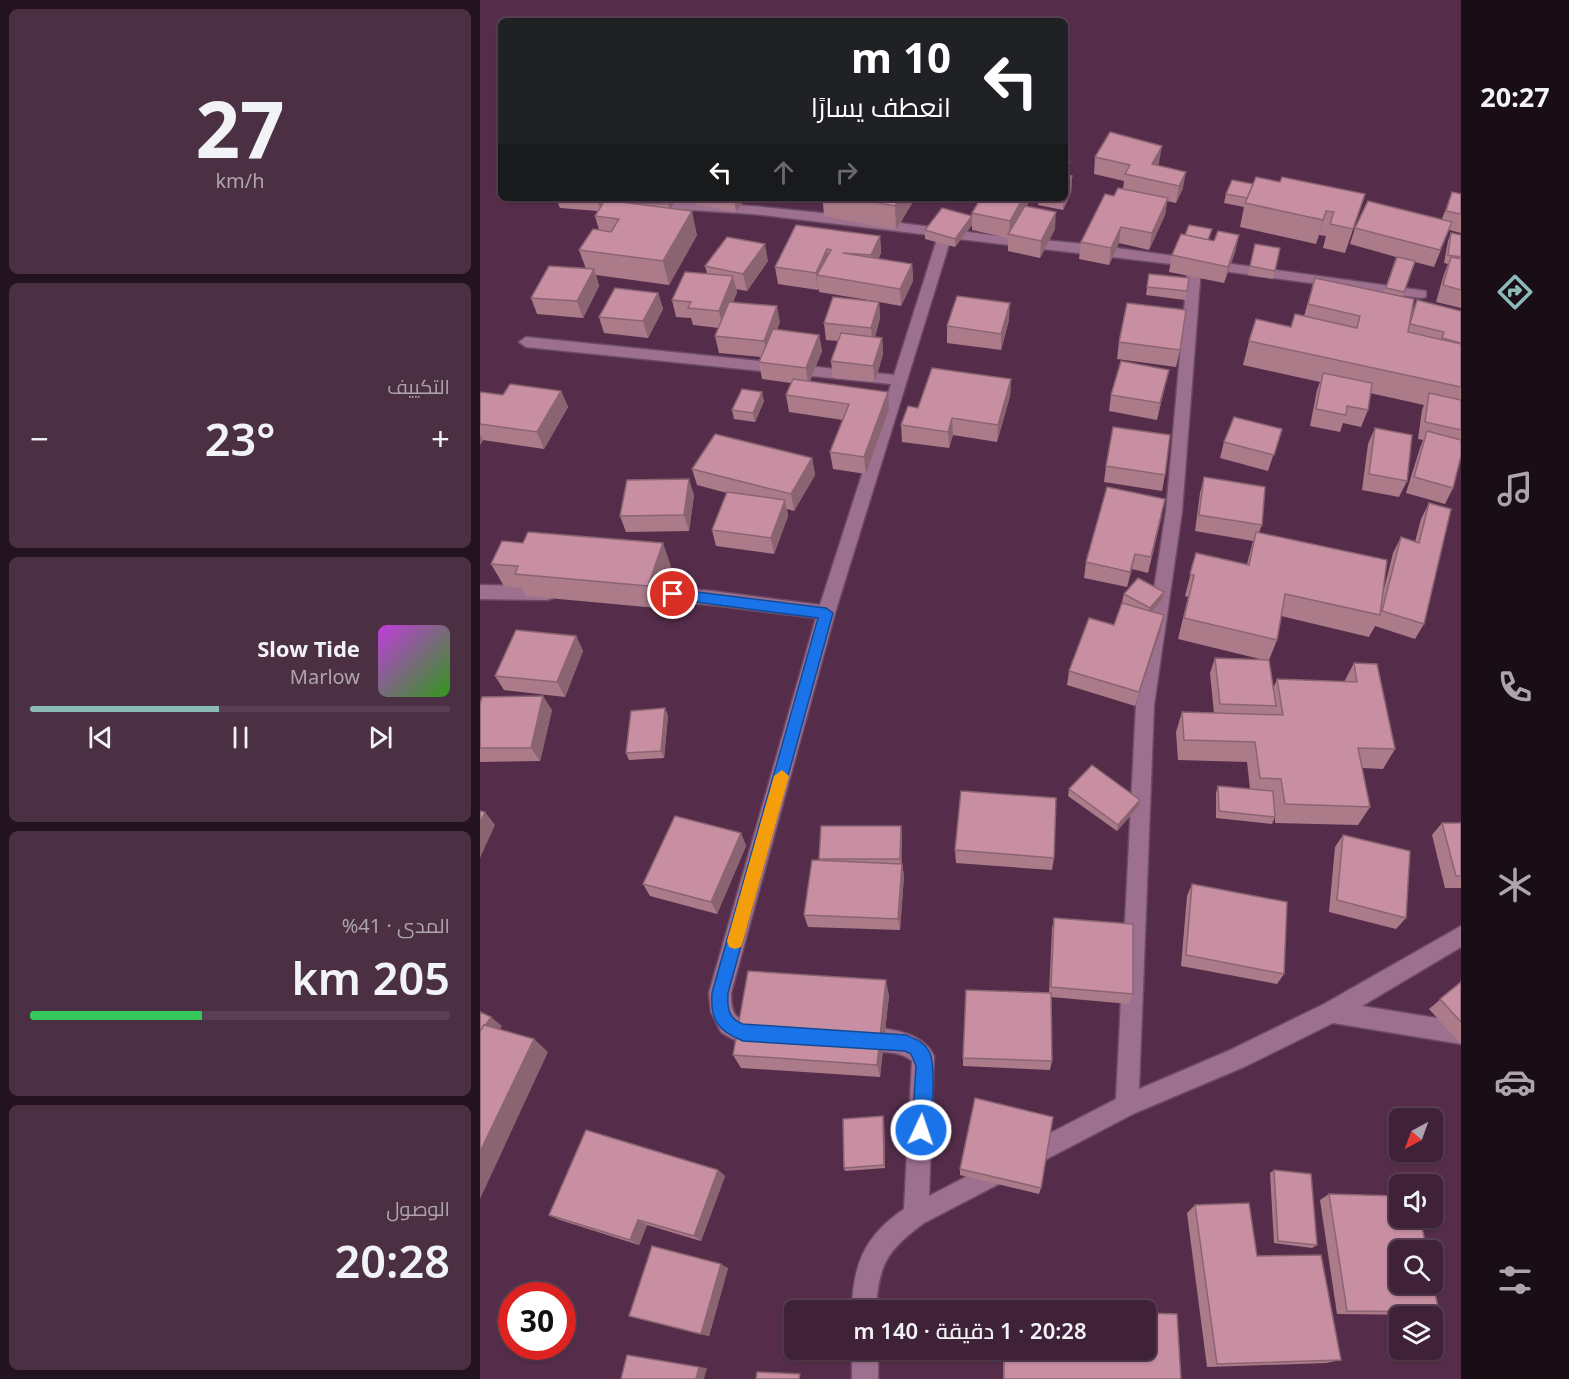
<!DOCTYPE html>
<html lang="ar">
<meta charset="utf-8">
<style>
:root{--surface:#402238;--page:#4b2f43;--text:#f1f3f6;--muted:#aea4ae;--line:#593f53;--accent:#8bbbb9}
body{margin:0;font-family:"Noto Sans",Cairo,sans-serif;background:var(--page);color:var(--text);direction:rtl;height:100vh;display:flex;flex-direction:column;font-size:22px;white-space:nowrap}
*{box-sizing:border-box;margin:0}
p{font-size:20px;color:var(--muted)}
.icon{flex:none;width:33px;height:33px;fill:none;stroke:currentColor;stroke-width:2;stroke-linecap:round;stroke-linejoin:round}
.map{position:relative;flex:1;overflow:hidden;direction:ltr}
.sheet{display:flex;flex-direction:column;gap:9px;padding:9px;background:#23131f;width:480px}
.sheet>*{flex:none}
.guide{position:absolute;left:18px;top:18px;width:570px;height:183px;border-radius:9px;box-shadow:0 2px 4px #0004,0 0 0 2px var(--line);direction:rtl;background:#202124;color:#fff;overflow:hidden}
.needle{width:39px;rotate:221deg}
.tools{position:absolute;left:909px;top:1108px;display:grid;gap:12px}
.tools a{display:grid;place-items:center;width:54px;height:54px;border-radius:9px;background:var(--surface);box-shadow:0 2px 4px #0004,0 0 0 2px var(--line);font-size:30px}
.speed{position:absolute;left:18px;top:1282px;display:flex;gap:12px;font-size:30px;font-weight:700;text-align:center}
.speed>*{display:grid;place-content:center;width:78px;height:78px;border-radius:50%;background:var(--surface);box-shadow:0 2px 4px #0004,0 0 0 2px var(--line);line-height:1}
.speed .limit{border:9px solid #d22;background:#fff;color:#111}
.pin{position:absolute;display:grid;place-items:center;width:51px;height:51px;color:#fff;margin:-26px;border:3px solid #fff;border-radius:50%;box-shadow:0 2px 6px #0007}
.me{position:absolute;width:66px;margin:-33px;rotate:3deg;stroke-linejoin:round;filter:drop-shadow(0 0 4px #0008)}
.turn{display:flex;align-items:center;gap:21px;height:126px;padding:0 18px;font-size:27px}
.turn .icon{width:78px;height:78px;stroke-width:2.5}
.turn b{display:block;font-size:42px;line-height:51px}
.lanes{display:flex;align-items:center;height:57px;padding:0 18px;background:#0003;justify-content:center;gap:30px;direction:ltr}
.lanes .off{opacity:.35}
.big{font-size:45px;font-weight:600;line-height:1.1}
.sheet .widget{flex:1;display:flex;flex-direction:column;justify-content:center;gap:9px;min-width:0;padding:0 21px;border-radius:9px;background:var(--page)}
.sheet .dial{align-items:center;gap:0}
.dial b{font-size:78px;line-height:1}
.song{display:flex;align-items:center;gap:18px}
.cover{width:72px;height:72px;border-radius:9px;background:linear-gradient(135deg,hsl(290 70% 55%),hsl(110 70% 35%))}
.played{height:6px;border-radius:3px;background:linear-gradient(90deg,var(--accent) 45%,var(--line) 45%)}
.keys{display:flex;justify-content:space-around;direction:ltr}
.heat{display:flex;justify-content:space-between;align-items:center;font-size:33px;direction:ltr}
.charge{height:9px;border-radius:4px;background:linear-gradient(90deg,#34c759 41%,var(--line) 0)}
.trip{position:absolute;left:304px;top:1300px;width:372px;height:60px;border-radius:9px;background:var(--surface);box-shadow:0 2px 4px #0004,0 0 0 2px var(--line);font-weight:600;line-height:60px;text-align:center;direction:rtl}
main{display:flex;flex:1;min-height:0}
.menu{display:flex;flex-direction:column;width:108px;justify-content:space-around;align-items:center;background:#1a0e16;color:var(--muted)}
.menu .icon{width:42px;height:42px}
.menu .selected{color:var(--accent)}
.menu b{font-size:27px;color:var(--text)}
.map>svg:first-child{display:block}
</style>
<main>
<nav class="menu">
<b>20:27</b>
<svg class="icon selected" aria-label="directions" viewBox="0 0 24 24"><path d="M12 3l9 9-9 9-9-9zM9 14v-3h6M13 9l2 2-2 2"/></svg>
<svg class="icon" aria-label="music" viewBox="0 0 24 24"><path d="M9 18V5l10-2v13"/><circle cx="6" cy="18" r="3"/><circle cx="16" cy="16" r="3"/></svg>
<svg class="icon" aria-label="phone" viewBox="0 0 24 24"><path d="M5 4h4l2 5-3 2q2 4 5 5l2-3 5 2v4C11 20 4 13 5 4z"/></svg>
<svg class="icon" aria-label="climate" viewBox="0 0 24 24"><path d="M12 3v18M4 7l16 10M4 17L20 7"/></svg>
<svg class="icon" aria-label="car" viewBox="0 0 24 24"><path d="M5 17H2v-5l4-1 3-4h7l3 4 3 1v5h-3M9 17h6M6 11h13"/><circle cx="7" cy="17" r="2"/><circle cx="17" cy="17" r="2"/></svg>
<svg class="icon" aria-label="filters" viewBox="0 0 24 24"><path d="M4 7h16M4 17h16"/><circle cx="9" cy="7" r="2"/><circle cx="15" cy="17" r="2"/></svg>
</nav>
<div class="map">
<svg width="981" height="1379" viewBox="0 0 981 1379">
<rect width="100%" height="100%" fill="#552d4a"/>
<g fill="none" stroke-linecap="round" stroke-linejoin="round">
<defs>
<g id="minor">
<path d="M114,198L273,206L361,215L510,235L615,245L946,291V297L941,298L721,268L702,511L674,705L659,1089L748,1051L844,1004L981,926V947L882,1006L981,1022V1044L853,1023L764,1067L655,1113L444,1223C407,1250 398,1265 396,1311H372C373,1263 385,1236 424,1209L432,1061C415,1046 390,1056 371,1048L368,1040L371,1032C395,1023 443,1030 454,1056L449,1196L636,1099L656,705L686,511L708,266L471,238L355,613L251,993C251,1027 264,1017 288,1026L291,1034L288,1042C272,1048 254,1041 241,1032L231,1012L229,993L336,618L232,605L157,599L151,597L149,592L151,587L157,585L232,591L340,605L411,384L46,347L39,342L46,337L414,375L458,236L273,214L119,204L115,203Z"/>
<path d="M0,585L67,586L73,588L75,593L73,598L67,600L0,599Z"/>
<rect x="372" y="1350" width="26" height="29"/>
</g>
</defs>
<use href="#minor" stroke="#6d4b64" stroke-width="3"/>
<use href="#minor" fill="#9e7090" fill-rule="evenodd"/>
</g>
<g fill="#ab7b8a">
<path d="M615,157L679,163L678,165L703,188L696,203L687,201L685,215L669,250L639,243L629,265L599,259L601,242L634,196L643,189L644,181L614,174Z"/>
<path d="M589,175L592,176L591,193L583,210L558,205L559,198H585Z"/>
<path d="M800,182L885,194L865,253L843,248L846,236L839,235L836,244L760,227L764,207L744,203L746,194L773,184Z"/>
<path d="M972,192L981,194V233L969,230L954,267L935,262L923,296L931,314L937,300L981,311V456L973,488L965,504L926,493L940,448L943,440L938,439L942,410L944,405L890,393L888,410L881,427L863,423L860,432L830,426L837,390L840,382L763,365L769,341L811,327L824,316L835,278L904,292L916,257L870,244L875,228L962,219Z"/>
<path d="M76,198H128L126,201L154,204L156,198H204H196L192,209L217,235L189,285L116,275L119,286L103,318L57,314L51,298L106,269L99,250L119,230L115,216L118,211L80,208Z"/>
<path d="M215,198H266L256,212L216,205Z"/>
<path d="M320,198H435L416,230L344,216L343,203L320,200Z"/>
<path d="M501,198H548L547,206L575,229L560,258L528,251V238L492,230V225L475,247L445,239V230L492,216V213Z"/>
<path d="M316,225L400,236L401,253L398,259L432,264L433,281L421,306L399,302L400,318L395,337L402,338L403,354L395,382L353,378L351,361L358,341L346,340L344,323L394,301L339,292V289L338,290L298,284L295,267Z"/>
<path d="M971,233L981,235V308L956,302L964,274L968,264L964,263L968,241Z"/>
<path d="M759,235L755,252L744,283L689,272L692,255L730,240L734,241Z"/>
<path d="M775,244L795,271L793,279L768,275Z"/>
<path d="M288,261L267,291L256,289L257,292L253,302L300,322L297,329L339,335L342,351L330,381L409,409L386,474L353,469L350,452L363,420L309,412L306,395L311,383L282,379L279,362L281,357L239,353L235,336L239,328L213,325L211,318L196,317L192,300L227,273L225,266Z"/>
<path d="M669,274L707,291L705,300L666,295Z"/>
<path d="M178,293L183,309L168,338L124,333L119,317Z"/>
<path d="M529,320L521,350L467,343V326Z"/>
<path d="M639,342L700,350L696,367L637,359Z"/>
<path d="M531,379L530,396L517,442L473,435L469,448L422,442L421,425L438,408Z"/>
<path d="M685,386L677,420L629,411L631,395Z"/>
<path d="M81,391L88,407L64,449L3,440L0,445V392L23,395Z"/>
<path d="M284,401L275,422L254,419L252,410Z"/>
<path d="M895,428L927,481L919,497L882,490L888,444Z"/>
<path d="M802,429L788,471L740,458L744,442Z"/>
<path d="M332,458L335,475L314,511L307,509L308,516L294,554L236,546L232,530L247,493L217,485L212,469Z"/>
<path d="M626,466L685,475L682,491L624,482Z"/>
<path d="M724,477L782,525L779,532L903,593L913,553L921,537L935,542L941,519L949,503L944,624L935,639L895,626L889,637L801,616L797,640L789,660L793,689L797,679L864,682L874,663L915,749L903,769L882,768L890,807L878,825L795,823V817L792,824L736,818V793L738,786L770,789L767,762L698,760L696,732L702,712L734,713L730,673L735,658L784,660L698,639L708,597L705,596L716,553L767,564L773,541L715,531L720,493Z"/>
<path d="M214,495L209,531L146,532L140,516Z"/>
<path d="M682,515L668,573L652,569L647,587L604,578L606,562Z"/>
<path d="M11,564L191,566L177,608L46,596L42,588L24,586Z"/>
<path d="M644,594L682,600L672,611L684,615L681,630L655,706L587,685L589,671L634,625L647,605L642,602Z"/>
<path d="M96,636L103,651L85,697L24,690L15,676Z"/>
<path d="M0,704L72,710L60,761L0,762Z"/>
<path d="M185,708L188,716L184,758L149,760L146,753Z"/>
<path d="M589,789L660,800L658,807L637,831L588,796Z"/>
<path d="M962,823H981V888H965L952,835Z"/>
<path d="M421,826L422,838V864L424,876L420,930L328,927L324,915L339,859Z"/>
<path d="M261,833L266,846L237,914L170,896L163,884Z"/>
<path d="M863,835L926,918L916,929L849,912L855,847Z"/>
<path d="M475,850L574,858L572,870L476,863Z"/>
<path d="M712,884L804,974L797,984L701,966L707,896Z"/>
<path d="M574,918L653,994L649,1004L571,997L572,1061L570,1070L483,1066V1058L569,993L572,929Z"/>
<path d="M981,982V1042L980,1043L949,1009Z"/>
<path d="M409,995L400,1077L261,1068L253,1055Z"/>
<path d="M403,1116L404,1119L405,1168L365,1171L364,1168Z"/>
<path d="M480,1169L561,1188L559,1194L480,1175Z"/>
<path d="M238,1170L245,1176L221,1241L167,1225L159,1245L80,1220L69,1215Z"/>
<path d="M794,1170L837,1245L832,1248L794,1243L790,1173Z"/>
<path d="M849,1194L959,1312L946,1315L857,1314L840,1200Z"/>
<path d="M715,1205L777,1256L861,1360L846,1363L727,1367L707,1213Z"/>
<path d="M248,1268L229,1336L149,1316Z"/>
<path d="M523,1350H666L701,1379H523Z"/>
</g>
<g fill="#8b6471">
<path d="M682,146L679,163L670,181L672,164Z"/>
<path d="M590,162L588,178L585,185V171Z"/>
<path d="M706,172L703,188L696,203L699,186Z"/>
<path d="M592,176L591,193L583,210V198H585V190Z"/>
<path d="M117,198H128L121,211Z"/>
<path d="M191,198H196L190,213L188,204Z"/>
<path d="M254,198H266L256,212Z"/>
<path d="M419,198H435L416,230L415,206Z"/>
<path d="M543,198H548V204L531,235H529L530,221Z"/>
<path d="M688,198L685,215L669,250L672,233Z"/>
<path d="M212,211L217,235L189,285L183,261Z"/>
<path d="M846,211L839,235L836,244L843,220Z"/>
<path d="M576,212L575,229L560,258L561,241Z"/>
<path d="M492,216V225L475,247V239Z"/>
<path d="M641,227L639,243L629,265L631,248Z"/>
<path d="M759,235L755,252L744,283L748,267Z"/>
<path d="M400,236L401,253L392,272L391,255Z"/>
<path d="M285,244L288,261L267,291L263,274Z"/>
<path d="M347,249L349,266L337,275L338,290L336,273Z"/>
<path d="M432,264L433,281L421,306L420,289Z"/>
<path d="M114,269L119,286L103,318L97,301Z"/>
<path d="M253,276L257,292L243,328L239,311Z"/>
<path d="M178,293L183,309L168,338L163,321Z"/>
<path d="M399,302L400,318L393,345L391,328Z"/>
<path d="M530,303L529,320L521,350V334Z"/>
<path d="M297,306L300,322L287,357L284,341Z"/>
<path d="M339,335L342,351L328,385L326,368Z"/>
<path d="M402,338L403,354L395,382L393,366Z"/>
<path d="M689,370L685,386L677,420L680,403Z"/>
<path d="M531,379L530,396L517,442L518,425Z"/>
<path d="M81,391L88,407L64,449L57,432Z"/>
<path d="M282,392L284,401L275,422L273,413Z"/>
<path d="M408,392L409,409L386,474L384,457Z"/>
<path d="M472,418L473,435L469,448L468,432Z"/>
<path d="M0,434L3,440L0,445Z"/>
<path d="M332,458L335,475L314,511L311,494Z"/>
<path d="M209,479L214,495L209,531L204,515Z"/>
<path d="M305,500L308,516L294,554L291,538Z"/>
<path d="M183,543L191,566L177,608L168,586Z"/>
<path d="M655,554L652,569L647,587L650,572Z"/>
<path d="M684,592L682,600L668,616L670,608Z"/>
<path d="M684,615L681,630L655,706L659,692Z"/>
<path d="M96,636L103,651L85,697L77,682Z"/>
<path d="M63,696L72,710L60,761L51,748Z"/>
<path d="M185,708L188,716L184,758L181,751Z"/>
<path d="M660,800L658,807L637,831L638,825Z"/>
<path d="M5,812L15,825L0,858V823Z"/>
<path d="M421,826L422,838V871L420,859Z"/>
<path d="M261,833L266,846L237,914L231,902Z"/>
<path d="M422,864L424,876L420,930L418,919Z"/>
<path d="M406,980L409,995L400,1077L397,1065Z"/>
<path d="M11,1017L22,1026L0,1062V1034Z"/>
<path d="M54,1039L68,1052L0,1199V1152Z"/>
<path d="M403,1116L404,1119L405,1168L404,1165Z"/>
<path d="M238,1170L245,1176L221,1241L214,1236Z"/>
<path d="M158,1220L167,1225L159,1245L150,1240Z"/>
<path d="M241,1264L248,1268L229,1336L221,1334Z"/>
<path d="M219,1367L227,1368L224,1379H216Z"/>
</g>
<g fill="#c78fa1" stroke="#8b6471" stroke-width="1.5">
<path d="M630,132L682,146L672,164L706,172L699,186L645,174L650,165L615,157Z"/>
<path d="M585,161L590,162L585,171Z"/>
<path d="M585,175L592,176L585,190Z"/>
<path d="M776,177L800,182L802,177L885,194L873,229L850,224L854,212L846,211L843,220L765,203Z"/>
<path d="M752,180L773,184L767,198L746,194Z"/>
<path d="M638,188L688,198L672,233L641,227L631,248L601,242L625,194L634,196Z"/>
<path d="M972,192L981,194V214L966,211Z"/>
<path d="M156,198H191L188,204L154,203Z"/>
<path d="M374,198H419L415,206Z"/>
<path d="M501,198H543L530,221L492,213Z"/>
<path d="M125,200L212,211L183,261L99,250L113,229L131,232L139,219L115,216Z"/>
<path d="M888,201L972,222L960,250L875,228Z"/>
<path d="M545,206L576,212L561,241L528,234Z"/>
<path d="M462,208L492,216L475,239L445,230Z"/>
<path d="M316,225L400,236L391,255L363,253L432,264L420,289L337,275L351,250L347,249L336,273L295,267Z"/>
<path d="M709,225L732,229L728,240L705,235Z"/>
<path d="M738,231L759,235L748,267L692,255L701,234L734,241Z"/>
<path d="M971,233L981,235V257L968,255Z"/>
<path d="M247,237L285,244L263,274L225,266Z"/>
<path d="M775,244L800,248L795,271L770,266Z"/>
<path d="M917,257L935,261L924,292L906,288Z"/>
<path d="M971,257L981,259V290L963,285Z"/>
<path d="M69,266L114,269L97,301L51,298Z"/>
<path d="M205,272L253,276L239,311L208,308L211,302L192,300Z"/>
<path d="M669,274L709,278L707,291L667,287Z"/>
<path d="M835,278L934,299L928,332L981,344V387L769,341L776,319L811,327L815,314L877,328L880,316L828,304Z"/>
<path d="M135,288L178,293L163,321L119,317Z"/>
<path d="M477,296L530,303L521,334L467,326Z"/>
<path d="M353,297L399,302L391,328L344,323Z"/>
<path d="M937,300L981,311V343L962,338L964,332L930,324Z"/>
<path d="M249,302L297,306L284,341L235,336Z"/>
<path d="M647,303L706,310L700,350L639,342Z"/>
<path d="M293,329L339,335L326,368L279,362Z"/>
<path d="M361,333L402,338L393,366L351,361Z"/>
<path d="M641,361L689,370L680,403L631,395Z"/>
<path d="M452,368L531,379L518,425L472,418L468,432L421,425L428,406L438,408Z"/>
<path d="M843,373L892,383L888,410L867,406L866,415L836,409Z"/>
<path d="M313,379L408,392L384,457L350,452L369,404L306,395Z"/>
<path d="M30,384L81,391L57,432L0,424V392L23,395Z"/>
<path d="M262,389L282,392L273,413L252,410Z"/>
<path d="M949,393L981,400V430L945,422Z"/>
<path d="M754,417L802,429L794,455L744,442Z"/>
<path d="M633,427L690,435L685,475L626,466Z"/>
<path d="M895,428L932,435L927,481L889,474Z"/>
<path d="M947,431L981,440V456L973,488L934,477Z"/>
<path d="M235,434L332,458L311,494L212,469Z"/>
<path d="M724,477L785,487L782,525L719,515Z"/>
<path d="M209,479L204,515L140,516L147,480Z"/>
<path d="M627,487L685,499L671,557L655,554L650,572L606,562Z"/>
<path d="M247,492L305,500L291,538L232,530Z"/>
<path d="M949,503L971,509L944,624L902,611L921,537L939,543Z"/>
<path d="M48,532L183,543L168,586L35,574L38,566L11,564L22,541L43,543Z"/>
<path d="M776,532L907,560L900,615L805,594L797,640L704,618L714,575L710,574L716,553L769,565Z"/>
<path d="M658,578L684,592L670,608L644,594Z"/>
<path d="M642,603L684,615L659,692L589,671L609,618L634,625Z"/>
<path d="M36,630L96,636L77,682L15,676Z"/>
<path d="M735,658L789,660L796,706L740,704Z"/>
<path d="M874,663L897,664L915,749L878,748L890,807L805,804L801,779L780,778L775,742L704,740L702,712L803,715L797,679L877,682Z"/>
<path d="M63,696L51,748H0V704L2,697Z"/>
<path d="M185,708L181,751L146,753L151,711Z"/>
<path d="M612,765L660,800L638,825L589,789Z"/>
<path d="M738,786L793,791L795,817L739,811Z"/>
<path d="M481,791L576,798L574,858L475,850Z"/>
<path d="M0,811L5,812L0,823Z"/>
<path d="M195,816L261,833L231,902L163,884Z"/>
<path d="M962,823H981V876H976Z"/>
<path d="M341,826H421L420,859H339Z"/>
<path d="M863,835L930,851L926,918L857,900Z"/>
<path d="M332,860L422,864L418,919L324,915Z"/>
<path d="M712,884L807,902L804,974L706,955Z"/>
<path d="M574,918L653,924V994L571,987Z"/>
<path d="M268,971L406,980L397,1065L253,1055Z"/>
<path d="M981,982V1022L960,999Z"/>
<path d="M486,990L571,993L572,1061L483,1058Z"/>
<path d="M0,1012L11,1017L5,1026L4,1025L0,1032Z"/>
<path d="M4,1025L54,1039L0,1152V1032Z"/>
<path d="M495,1098L573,1117L561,1188L480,1169Z"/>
<path d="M403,1116L404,1165L364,1168L363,1119Z"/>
<path d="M106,1130L238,1170L214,1236L158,1220L150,1240L69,1215Z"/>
<path d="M794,1170L831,1174L837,1245L798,1241Z"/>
<path d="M849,1194L920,1196V1218H940L947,1251H920V1284H952V1279L959,1312L867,1311Z"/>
<path d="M769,1203L777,1256L841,1255L861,1360L737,1364L715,1205Z"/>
<path d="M172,1246L241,1264L221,1334L149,1316Z"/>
<path d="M666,1313L697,1314L701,1379H524V1350H666Z"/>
<path d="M147,1355L219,1367L216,1379H141Z"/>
<path d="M277,1372L320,1374L319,1379H276Z"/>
</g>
<path fill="#1a73e8" stroke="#114b97" stroke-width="1.5" d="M193,589L346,608L353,613L248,993C247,1007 248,1019 263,1024L426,1035C435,1039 444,1042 449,1051C456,1064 453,1123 447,1136L441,1139L435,1136L432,1130L436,1066L431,1054L425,1051L263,1041C238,1031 230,1020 232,993L338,618L193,599L186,594Z"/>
<path fill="#f59e0b" d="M302,770L309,776L263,941L261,947L255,949L249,947L247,941L294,776Z"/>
</svg>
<div class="tools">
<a><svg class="needle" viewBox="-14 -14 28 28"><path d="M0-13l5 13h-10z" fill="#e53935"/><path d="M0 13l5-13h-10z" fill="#aea4ae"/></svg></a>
<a><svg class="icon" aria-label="sound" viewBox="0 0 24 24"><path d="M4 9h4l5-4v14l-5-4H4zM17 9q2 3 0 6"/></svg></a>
<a><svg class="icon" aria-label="search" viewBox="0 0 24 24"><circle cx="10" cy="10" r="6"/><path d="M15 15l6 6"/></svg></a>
<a><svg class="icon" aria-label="layers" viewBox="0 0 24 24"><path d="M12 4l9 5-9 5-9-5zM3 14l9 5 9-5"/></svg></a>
</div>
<div class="speed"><div class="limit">30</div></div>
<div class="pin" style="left:193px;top:594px;background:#d93025"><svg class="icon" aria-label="arrive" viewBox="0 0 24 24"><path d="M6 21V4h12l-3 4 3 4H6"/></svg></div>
<svg class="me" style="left:441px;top:1130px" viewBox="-20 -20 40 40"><circle r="17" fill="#1a73e8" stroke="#fff" stroke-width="3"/><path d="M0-11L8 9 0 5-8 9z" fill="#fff"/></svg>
<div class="trip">20:28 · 1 دقيقة · 140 m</div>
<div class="guide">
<div class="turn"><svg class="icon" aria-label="left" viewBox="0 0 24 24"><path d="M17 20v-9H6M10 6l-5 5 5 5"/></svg><div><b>10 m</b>انعطف يسارًا</div></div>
<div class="lanes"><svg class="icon" aria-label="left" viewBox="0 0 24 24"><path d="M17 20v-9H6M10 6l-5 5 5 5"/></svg><svg class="icon off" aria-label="ahead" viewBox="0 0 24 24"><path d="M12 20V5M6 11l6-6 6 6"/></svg><svg class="icon off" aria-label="right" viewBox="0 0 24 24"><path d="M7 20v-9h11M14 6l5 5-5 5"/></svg></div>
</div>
</div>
<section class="sheet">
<div class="widget dial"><b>27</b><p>km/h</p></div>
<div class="widget"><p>التكييف</p>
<div class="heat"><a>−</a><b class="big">23°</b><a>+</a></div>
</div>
<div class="widget">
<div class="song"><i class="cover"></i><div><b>Slow Tide</b><p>Marlow</p></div></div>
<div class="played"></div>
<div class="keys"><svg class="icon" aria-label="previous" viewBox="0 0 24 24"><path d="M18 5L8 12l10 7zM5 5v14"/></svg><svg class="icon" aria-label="pause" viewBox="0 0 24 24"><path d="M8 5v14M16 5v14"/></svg><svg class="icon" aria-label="next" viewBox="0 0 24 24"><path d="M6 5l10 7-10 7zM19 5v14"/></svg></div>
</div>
<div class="widget"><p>المدى · 41%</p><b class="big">205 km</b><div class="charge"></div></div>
<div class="widget"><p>الوصول</p><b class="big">20:28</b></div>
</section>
</main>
